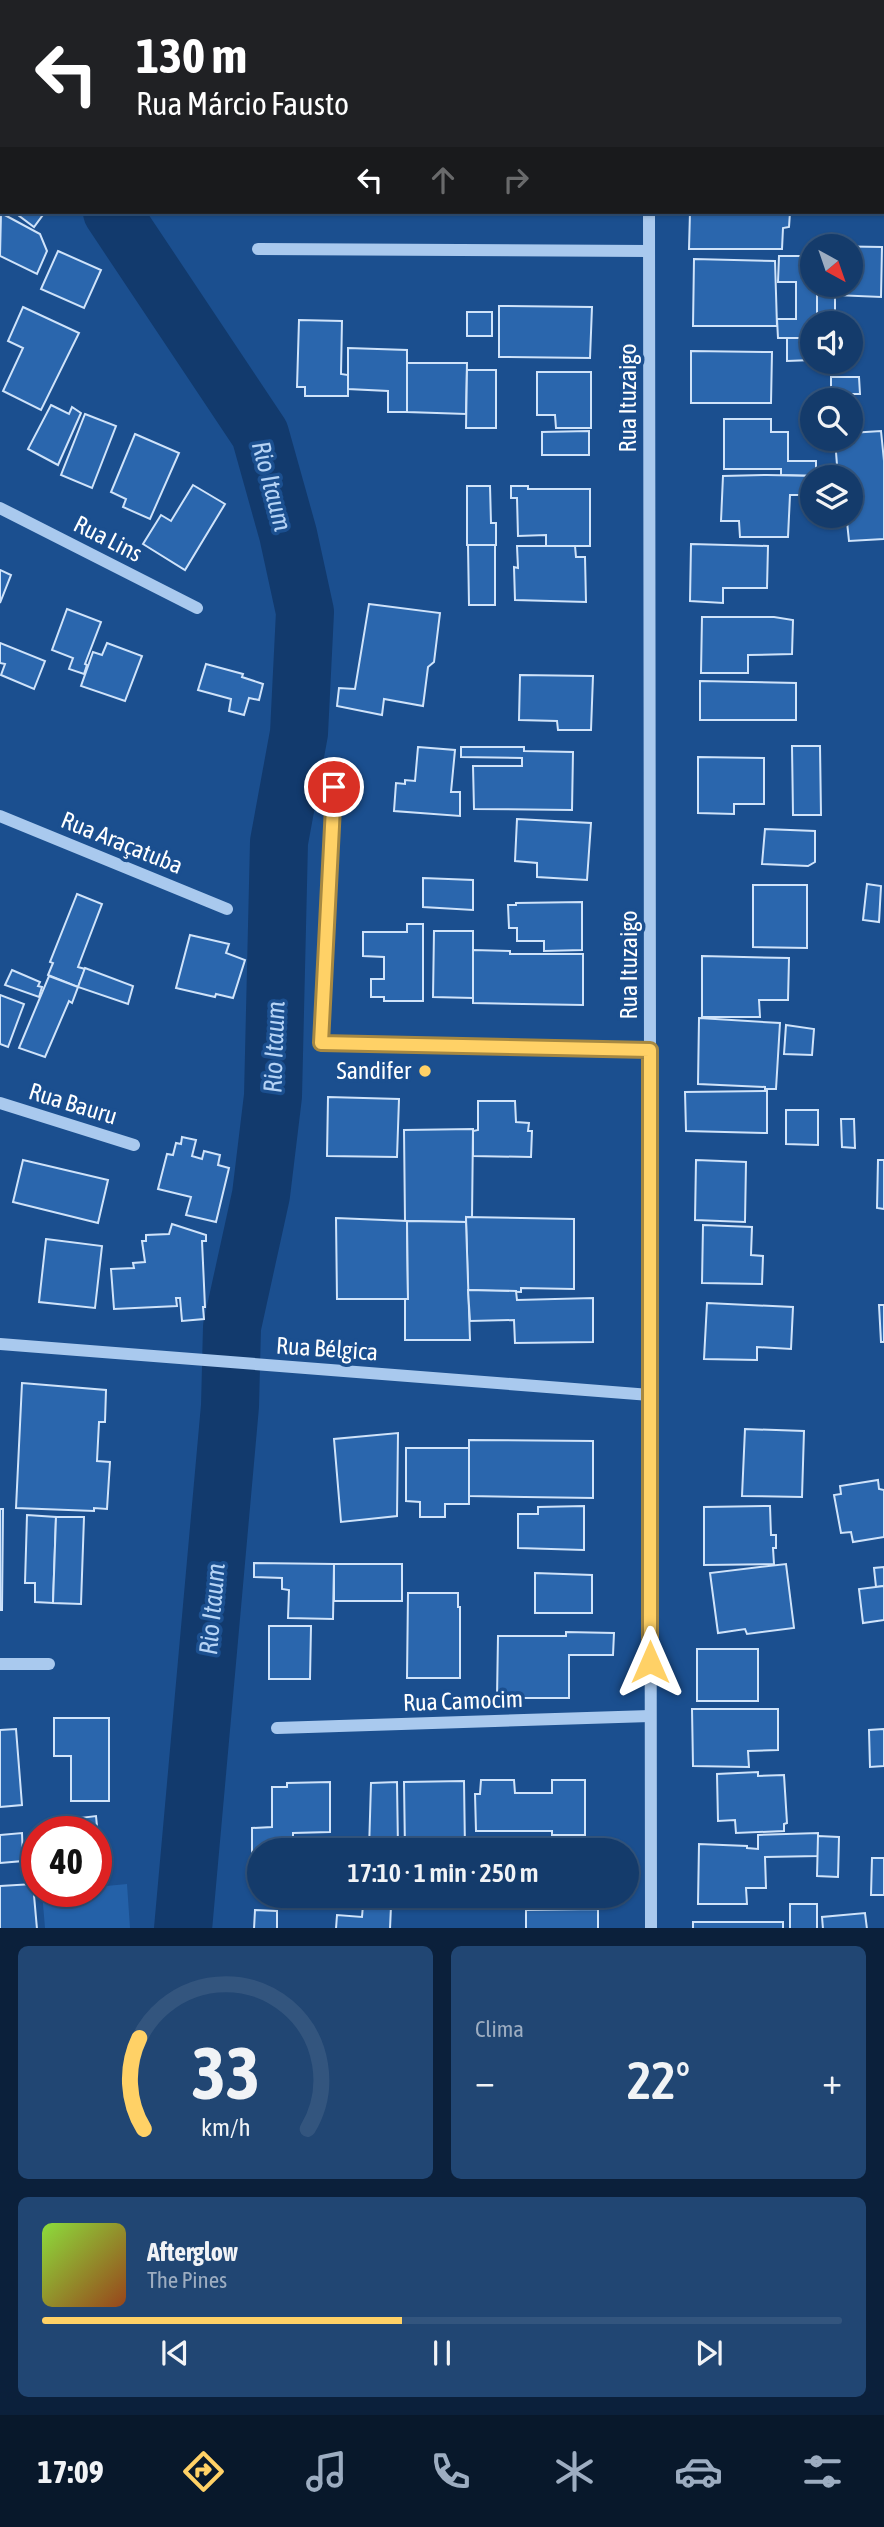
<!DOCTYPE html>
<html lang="pt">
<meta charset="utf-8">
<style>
:root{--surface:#143b6b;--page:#214673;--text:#f1f3f6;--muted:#9dadc1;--line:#33557e;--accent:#ffd166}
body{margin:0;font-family:"Asap Condensed",sans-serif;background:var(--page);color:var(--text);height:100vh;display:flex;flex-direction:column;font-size:26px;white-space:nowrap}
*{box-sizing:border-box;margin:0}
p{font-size:23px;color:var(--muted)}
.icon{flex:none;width:38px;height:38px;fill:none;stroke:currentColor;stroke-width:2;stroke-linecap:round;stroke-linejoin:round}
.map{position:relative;height:1928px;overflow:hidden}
.details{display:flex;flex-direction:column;gap:18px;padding:18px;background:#0b203b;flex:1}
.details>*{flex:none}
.guide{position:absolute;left:0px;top:0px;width:886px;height:214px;box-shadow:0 2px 5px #0004,0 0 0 2px var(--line);background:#202124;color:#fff;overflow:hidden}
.needle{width:46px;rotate:140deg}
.controls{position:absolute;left:800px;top:234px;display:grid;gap:14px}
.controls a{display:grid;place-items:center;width:63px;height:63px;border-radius:50%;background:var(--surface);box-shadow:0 2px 5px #0004,0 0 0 2px var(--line);font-size:35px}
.speed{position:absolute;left:21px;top:1816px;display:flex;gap:14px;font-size:35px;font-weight:700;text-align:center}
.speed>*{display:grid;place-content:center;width:91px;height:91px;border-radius:50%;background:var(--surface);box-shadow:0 2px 5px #0004,0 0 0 2px var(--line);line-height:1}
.speed .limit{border:10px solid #d22;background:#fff;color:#111}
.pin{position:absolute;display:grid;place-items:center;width:60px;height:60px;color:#fff;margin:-30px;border:4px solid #fff;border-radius:50%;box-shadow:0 2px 7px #0007}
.me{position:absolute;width:77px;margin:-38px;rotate:0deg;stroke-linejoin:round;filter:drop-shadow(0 0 5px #0008)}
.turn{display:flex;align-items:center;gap:24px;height:147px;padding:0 21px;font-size:32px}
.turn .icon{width:91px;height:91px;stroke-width:2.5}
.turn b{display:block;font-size:49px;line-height:60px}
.lanes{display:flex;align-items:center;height:66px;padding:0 21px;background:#0003;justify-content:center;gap:35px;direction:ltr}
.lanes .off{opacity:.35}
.big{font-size:52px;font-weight:600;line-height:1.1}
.details .tile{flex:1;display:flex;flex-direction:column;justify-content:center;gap:10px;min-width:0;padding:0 24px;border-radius:10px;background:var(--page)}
.details .dial{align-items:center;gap:0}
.dial svg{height:182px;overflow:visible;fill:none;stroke:var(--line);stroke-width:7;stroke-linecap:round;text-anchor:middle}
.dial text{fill:var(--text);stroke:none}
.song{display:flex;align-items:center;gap:21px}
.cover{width:84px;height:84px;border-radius:10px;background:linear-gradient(135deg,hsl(90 70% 55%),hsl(20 70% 35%))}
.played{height:7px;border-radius:4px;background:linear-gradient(90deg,var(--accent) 45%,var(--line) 45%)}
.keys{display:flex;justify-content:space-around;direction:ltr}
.heat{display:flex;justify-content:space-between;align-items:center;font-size:38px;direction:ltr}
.details .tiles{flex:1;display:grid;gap:18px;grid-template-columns:1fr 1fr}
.tile:last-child{grid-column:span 2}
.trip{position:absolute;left:247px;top:1838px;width:392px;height:70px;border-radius:35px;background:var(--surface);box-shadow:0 2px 5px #0004,0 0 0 2px var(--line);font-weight:600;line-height:70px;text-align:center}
.tabs{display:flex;height:112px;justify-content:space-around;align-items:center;background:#08182b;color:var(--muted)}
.tabs .icon{width:49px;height:49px}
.tabs .on{color:var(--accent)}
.tabs b{font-size:32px;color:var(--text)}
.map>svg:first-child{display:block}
</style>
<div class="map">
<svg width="884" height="1929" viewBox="0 0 884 1929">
<rect width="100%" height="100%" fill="#1b4f8f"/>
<path fill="#2461a8" d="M127,1884L130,1928H45L42,1892H96V1887Z"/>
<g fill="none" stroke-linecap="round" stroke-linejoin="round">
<g stroke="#123a6d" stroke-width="58">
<path d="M0,44L2,47"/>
<path d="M112,212L260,434L288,534L305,612L299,733L279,842L273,1096L261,1195L232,1327L230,1406L183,1929"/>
</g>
</g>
<g fill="#2a66ad" stroke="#cfe3fa" stroke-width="2">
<rect x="683" y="0" width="85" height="2"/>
<path d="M14,212H45L34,227Z"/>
<path d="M690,212H790L789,227L783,228L782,249H689Z"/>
<path d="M1,213L40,234L47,251L37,274L0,256Z"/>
<path d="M821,246L882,247L881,297L835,295V314L817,315V295H820V285H850V247Z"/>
<path d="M58,251L101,270L84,308L41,289Z"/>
<path d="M779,256H812V285H817V324H812V338H778L777,319H796V282H778Z"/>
<path d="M694,259L775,261L777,326H693Z"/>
<path d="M499,306L592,307L590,358L499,357Z"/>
<path d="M23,307L79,333L41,410L3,391L23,348L8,341Z"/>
<rect x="467" y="312" width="25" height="24"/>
<path d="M299,320L342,321L341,374L348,375V396H305V387H297Z"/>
<path d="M787,338H812V360L787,361Z"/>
<path d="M348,348L407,350V412H388V391L348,389Z"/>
<path d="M691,351L772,352L771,403H691Z"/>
<path d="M407,363H467L466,414L407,412Z"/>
<path d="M467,370H496V428H466Z"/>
<path d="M537,372H591V428H556L555,415H537Z"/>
<path d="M831,377H859L860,394H831Z"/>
<path d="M51,405L69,414L72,407L81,413L58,465L28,449Z"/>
<path d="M85,414L116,426L92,488L61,475Z"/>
<path d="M724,419H771V432H788V461H816V476L781,475V469H724Z"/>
<path d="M589,431V455H542V432Z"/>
<path d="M881,431L884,461V539L849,541L847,522L842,523L841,516H850V478H838L835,439H850V433Z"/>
<path d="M135,434L179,453L150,519L123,507L126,499L111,492Z"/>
<path d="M767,475L816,476V478H812V495H790L788,537H740L739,521H721L723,476Z"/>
<path d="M193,485L225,504L185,570L143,544L161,515L171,521Z"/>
<path d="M467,486H490L491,523H496V545H467Z"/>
<path d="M511,486H528V489H590V546H546V535L518,536L517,498H511Z"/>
<path d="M691,544L768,546L767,588H723V603L690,601Z"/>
<path d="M468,545H495V605H469Z"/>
<path d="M517,546H575L576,557H585L586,602L515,600L514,567L518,568Z"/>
<path d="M0,570L11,575L0,603Z"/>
<path d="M369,604L440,613L434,662L428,667L423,706L384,699L382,715L337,706L339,688L355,689Z"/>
<path d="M67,609L101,622L85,664L87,665L84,674L69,669L73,658L52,650Z"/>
<path d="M702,617H774L793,620L792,654L748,655V673H701Z"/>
<path d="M0,643L45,661L34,689L1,675L5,664L0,663Z"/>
<path d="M107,643L142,656L125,701L81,686L93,652L102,655Z"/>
<path d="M206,664L243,674L242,677L263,684L259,700L249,698L244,715L229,711L231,699L198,690Z"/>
<path d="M520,675L593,676L591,730H558L557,721L519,720Z"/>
<path d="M700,681L796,683V720H700Z"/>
<path d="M792,746H820L821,815H793Z"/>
<path d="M418,747L455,750L451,792H460V816L394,811L396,783L405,784V780L415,781Z"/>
<path d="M461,747H524V751L573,752L572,810L474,809L473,766H522V758L461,757Z"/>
<path d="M698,757L764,758V804H734V814L698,813Z"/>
<path d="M517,819L591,823L587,880L537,877V863L515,861Z"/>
<path d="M765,829L815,831V862L808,866L762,864Z"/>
<path d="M423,878L473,880V910L423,907Z"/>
<path d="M867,884L881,886L879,922L863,920Z"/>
<path d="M753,885H807V948L753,947Z"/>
<path d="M77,894L102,904L78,967L85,969L78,987L48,975L53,963L50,962Z"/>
<path d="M582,902V950L544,951V941H517V928H509L508,905H516V903Z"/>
<path d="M407,924H423V1001H384V997H371V979H384V957L363,956V932H407Z"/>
<path d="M434,931H473V998L433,997Z"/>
<path d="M190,935L229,944L226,953L245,960L233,998L216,994L215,997L176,988Z"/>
<path d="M473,950L510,951V954H583V1005L473,1003Z"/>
<path d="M702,956L789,958L788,1000H759L760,1017H702Z"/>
<path d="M85,968L133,986L128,1004L78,987Z"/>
<path d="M12,970L40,982L38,986L42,987L39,997L5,985Z"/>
<path d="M49,976L78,987L72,1003L69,1001L45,1057L19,1048Z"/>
<path d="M0,995L24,1004L8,1047L0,1044Z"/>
<path d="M699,1018L780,1023L776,1089H765V1087L698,1084Z"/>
<path d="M786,1025L814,1029L812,1055L784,1054Z"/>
<path d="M767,1091V1133L686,1131L685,1092Z"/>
<path d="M328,1097L399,1099L397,1157L327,1156Z"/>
<path d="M478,1101H515L516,1122L529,1123L528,1131H532L531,1157L473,1156V1131L478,1130Z"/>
<path d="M786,1110H818V1145L786,1144Z"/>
<path d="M841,1119H854L855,1148L842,1147Z"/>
<path d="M473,1129L472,1218L466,1217V1222L405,1221L404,1130Z"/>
<path d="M182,1137L196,1140L192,1156L202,1159L204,1151L220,1155L218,1165L229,1168L216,1222L186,1215L191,1197L158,1189L167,1154L173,1155L176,1143L181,1144Z"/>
<path d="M23,1160L108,1180L98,1223L13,1202Z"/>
<path d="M696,1160L746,1162L745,1222L695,1220Z"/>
<path d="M878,1160H884V1209L877,1208Z"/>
<path d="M466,1217L574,1219V1289L521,1288V1292L468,1290Z"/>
<path d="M336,1218L407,1221L408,1299H337Z"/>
<path d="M407,1221L466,1222L470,1340H405V1299H408Z"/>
<path d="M172,1224L206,1235V1241H202L205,1307H203L204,1319L182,1321L180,1298H176L177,1306L114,1309L111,1269L134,1268L133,1263L145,1262L142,1241H146V1235L169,1234Z"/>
<path d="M703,1225L752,1227L751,1255L763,1256L762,1284L702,1283Z"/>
<path d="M46,1239L102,1246L95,1308L39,1302Z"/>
<path d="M468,1290L516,1291L517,1300L593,1298V1342L515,1343L514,1320L470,1321Z"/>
<path d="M707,1303L793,1307L791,1349L757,1347V1360L704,1359Z"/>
<path d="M879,1305H884V1342H881Z"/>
<path d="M22,1383L106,1390L105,1422H99L97,1461L110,1462L107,1509L94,1508V1511L16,1508Z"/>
<path d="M745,1429L804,1431L802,1497L742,1496Z"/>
<path d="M398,1433L397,1516L341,1522L334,1439Z"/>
<path d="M469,1440L593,1441V1498L469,1496Z"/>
<path d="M406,1448H469V1504H445V1517H420V1502L406,1501Z"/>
<path d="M878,1480L879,1489L884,1490V1537L853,1542L851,1532L841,1533L834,1495L841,1494L840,1486Z"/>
<path d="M584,1506V1550L518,1548V1514H538V1507Z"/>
<path d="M770,1506L771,1535H776V1548H773L774,1564L704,1565V1507Z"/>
<path d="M0,1509H3L2,1610H0Z"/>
<path d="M27,1515L56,1517L53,1603L35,1602V1583H25Z"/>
<path d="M56,1517H84L81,1604L53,1603Z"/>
<path d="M254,1563L334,1564L333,1619L288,1618L289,1590L282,1589V1578L254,1577Z"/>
<rect x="334" y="1564" width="68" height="37"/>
<path d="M786,1564L794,1628L747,1634L745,1629L718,1633L710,1573Z"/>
<path d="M884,1567V1586L876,1587L874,1568Z"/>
<path d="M535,1573L592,1575V1613H535Z"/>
<path d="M884,1586V1620L863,1623L859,1589Z"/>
<path d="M408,1593H458V1607H460V1678H407Z"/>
<path d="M269,1626H311L310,1679H269Z"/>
<path d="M566,1632L614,1633L613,1655H569V1698H497L498,1636H566Z"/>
<rect x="697" y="1649" width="61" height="52"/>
<path d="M692,1709H778V1750L748,1751L749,1767L693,1766Z"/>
<path d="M54,1718H109V1801H71V1756H54Z"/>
<path d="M16,1729L22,1805L0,1807V1730Z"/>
<path d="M884,1729V1766L870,1767L869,1730Z"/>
<path d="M758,1772V1776L784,1775L787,1823L784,1824V1831L736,1833L735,1820L718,1821L717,1774Z"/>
<path d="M481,1780H514L515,1793H552V1780H585V1835H552V1831H476L475,1794H480Z"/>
<path d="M464,1781L465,1849L405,1850L404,1782Z"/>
<path d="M330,1782V1832L293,1833V1849L276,1847V1850H259V1860H252V1828L272,1827V1787H287V1783Z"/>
<path d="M397,1782L398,1848L394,1847V1850H369L371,1783Z"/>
<path d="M96,1816L102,1877H96V1832H48L47,1822Z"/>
<path d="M22,1833L23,1861L0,1863V1835Z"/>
<path d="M818,1833V1856L765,1857L766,1888H746L747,1904H698L699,1844L747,1846V1848L758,1849V1835Z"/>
<path d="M818,1836L839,1837L838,1877L817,1876Z"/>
<rect x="504" y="1840" width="48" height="10"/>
<path d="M872,1858H884V1895H871Z"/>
<path d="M33,1884L37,1929H0V1886Z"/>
<path d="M491,1895H580V1898H503V1896Z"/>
<rect x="790" y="1904" width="27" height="25"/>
<path d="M363,1905L391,1906L390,1929H336L337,1915L362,1917Z"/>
<path d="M598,1909V1929H526V1910Z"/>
<path d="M255,1910L277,1911V1929H254Z"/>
<path d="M865,1913L867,1929H823L822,1917Z"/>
<rect x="693" y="1922" width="90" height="7"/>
</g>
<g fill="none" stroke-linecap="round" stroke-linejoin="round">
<g stroke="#a9c9ee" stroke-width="12">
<path d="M648,0V2"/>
<path d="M649,212L651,1929"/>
<path d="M258,249L649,251"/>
<path d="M0,508L197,608"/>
<path d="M334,787L321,1043L650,1050"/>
<path d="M0,816L227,909"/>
<path d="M0,1103L134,1145"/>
<path d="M0,1344L650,1395"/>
<path d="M0,1664H49"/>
<path d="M277,1728L650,1716"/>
</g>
</g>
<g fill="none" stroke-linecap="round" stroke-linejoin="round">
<defs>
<path id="route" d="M334,787L321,1043L650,1050V1662"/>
</defs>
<use href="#route" stroke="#a68842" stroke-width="18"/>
<use href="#route" stroke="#ffd166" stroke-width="12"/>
</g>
<circle fill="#ffd166" stroke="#1b4f8f" stroke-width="2.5" cx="425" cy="1071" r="7"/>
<g text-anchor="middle" stroke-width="7" stroke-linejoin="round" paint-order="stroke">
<g font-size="24" fill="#fff" stroke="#1b4f8f">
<text transform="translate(628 398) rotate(-90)" y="8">Rua Ituzaigo</text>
<text transform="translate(108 539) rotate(27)" y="8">Rua Lins</text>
<text transform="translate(122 843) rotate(22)" y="8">Rua Araçatuba</text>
<text transform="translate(629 965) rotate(-90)" y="8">Rua Ituzaigo</text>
<text transform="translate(73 1104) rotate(17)" y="8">Rua Bauru</text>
<text transform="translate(327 1349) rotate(4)" y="8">Rua Bélgica</text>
<text transform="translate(463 1701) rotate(-2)" y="8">Rua Camocim</text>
</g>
<g font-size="24" fill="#fff" stroke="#1b4f8f" text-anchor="end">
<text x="411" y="1079">Sandifer</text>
</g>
<g font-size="26" font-style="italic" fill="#b5d3f5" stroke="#1b4f8f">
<text transform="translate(272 486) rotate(75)" y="9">Rio Itaum</text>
<text transform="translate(274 1047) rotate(-88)" y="9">Rio Itaum</text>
<text transform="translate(212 1609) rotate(-85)" y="9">Rio Itaum</text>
</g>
</g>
</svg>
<div class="controls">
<a><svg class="needle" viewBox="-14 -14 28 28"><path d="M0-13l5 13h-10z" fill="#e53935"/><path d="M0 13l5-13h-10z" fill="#9dadc1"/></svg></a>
<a><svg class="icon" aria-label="sound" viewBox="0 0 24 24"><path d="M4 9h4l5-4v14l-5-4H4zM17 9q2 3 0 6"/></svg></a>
<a><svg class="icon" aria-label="search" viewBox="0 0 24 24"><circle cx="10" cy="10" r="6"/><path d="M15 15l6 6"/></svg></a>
<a><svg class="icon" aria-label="layers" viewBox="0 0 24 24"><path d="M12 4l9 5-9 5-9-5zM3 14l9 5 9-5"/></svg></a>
</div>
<div class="speed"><div class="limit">40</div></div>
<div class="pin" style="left:334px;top:787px;background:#d93025"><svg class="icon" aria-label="arrive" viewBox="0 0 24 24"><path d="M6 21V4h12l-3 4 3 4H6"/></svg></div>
<svg class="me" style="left:650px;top:1662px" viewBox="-20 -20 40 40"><path d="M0-17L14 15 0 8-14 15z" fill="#ffd166" stroke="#fff" stroke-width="4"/></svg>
<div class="trip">17:10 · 1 min · 250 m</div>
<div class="guide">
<div class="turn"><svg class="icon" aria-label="left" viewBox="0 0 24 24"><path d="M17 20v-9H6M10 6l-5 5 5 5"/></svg><div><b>130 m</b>Rua Márcio Fausto</div></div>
<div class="lanes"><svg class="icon" aria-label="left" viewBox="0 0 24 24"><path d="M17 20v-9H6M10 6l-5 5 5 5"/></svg><svg class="icon off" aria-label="ahead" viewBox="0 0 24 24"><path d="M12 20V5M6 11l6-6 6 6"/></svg><svg class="icon off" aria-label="right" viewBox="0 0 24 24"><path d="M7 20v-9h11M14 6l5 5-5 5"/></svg></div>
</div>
</div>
<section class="details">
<div class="tiles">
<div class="tile dial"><svg viewBox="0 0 100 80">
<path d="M14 69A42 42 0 1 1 86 69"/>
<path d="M14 69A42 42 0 0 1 12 29" stroke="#ffd166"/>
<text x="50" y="56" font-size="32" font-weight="700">33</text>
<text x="50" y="72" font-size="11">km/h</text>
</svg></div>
<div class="tile"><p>Clima</p>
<div class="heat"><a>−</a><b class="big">22°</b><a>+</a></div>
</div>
<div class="tile">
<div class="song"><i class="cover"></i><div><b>Afterglow</b><p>The Pines</p></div></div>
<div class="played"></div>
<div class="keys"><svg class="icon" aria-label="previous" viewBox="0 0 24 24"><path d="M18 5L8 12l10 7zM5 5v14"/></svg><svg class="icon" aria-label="pause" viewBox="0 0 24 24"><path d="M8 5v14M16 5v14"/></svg><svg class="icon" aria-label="next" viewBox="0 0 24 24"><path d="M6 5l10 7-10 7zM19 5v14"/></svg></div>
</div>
</div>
</section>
<nav class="tabs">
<b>17:09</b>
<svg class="icon on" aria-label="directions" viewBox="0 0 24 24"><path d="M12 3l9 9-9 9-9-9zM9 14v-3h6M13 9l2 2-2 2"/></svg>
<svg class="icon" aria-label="music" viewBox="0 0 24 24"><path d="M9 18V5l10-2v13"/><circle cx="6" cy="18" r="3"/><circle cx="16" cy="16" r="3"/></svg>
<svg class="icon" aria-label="phone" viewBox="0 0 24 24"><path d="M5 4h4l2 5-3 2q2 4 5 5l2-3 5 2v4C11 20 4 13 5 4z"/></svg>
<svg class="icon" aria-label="climate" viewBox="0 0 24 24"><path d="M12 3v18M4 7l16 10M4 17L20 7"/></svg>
<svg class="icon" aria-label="car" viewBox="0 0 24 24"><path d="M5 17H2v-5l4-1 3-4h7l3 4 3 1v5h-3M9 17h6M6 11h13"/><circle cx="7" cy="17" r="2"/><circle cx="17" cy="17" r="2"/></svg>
<svg class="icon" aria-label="filters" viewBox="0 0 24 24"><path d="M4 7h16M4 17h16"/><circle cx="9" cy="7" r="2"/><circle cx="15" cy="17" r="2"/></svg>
</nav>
